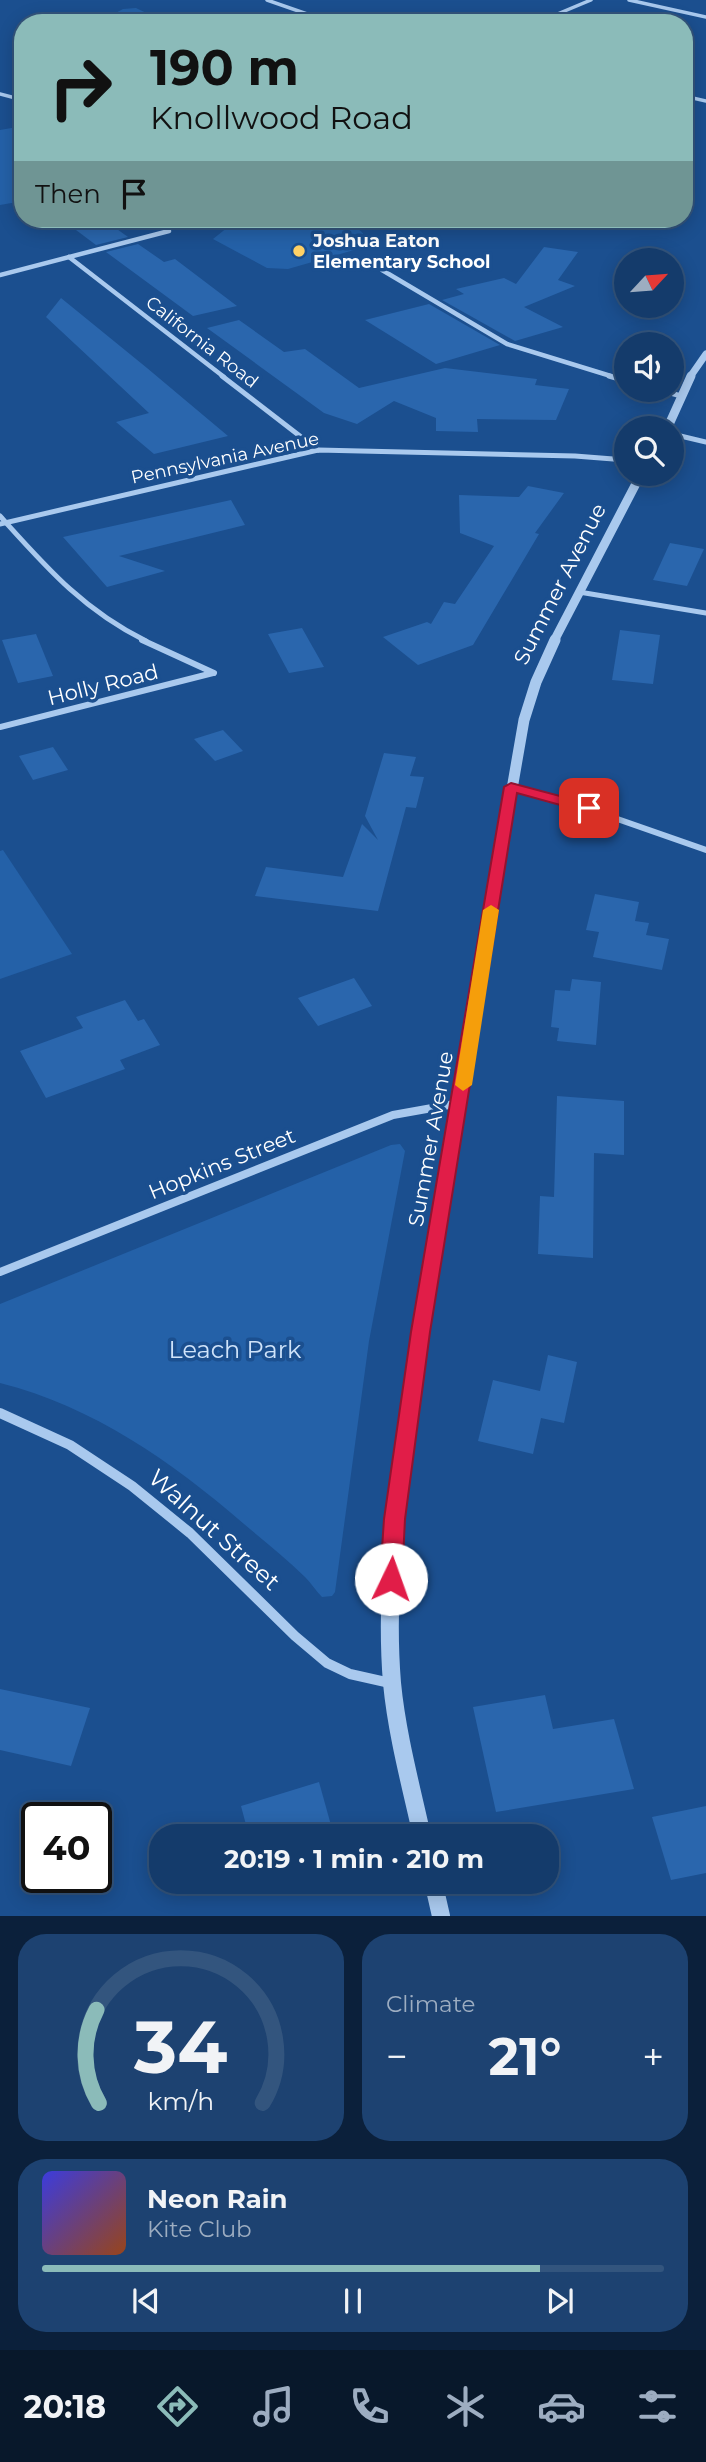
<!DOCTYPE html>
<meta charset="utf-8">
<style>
:root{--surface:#143b6b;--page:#1d4271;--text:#f1f3f6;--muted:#9dadc1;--line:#33557e;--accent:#8bbbb9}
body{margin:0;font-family:Montserrat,sans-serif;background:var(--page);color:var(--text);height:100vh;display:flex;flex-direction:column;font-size:26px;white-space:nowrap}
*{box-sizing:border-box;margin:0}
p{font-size:23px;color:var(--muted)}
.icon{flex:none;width:38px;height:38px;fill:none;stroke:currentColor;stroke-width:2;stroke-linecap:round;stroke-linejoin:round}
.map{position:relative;height:1916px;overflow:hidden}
.drawer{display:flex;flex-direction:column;gap:18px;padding:18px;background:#0b203b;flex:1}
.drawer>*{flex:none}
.guide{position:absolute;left:14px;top:14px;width:679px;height:214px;border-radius:28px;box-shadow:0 4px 18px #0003,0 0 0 2px var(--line);background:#8bbbb9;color:#111;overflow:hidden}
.needle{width:46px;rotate:64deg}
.controls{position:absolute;left:614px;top:248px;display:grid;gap:14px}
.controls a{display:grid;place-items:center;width:70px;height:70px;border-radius:50%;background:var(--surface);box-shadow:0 4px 18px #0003,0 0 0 2px var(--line);font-size:35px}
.speed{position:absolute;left:21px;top:1802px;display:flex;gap:14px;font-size:35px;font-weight:700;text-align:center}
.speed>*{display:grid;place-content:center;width:91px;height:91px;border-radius:50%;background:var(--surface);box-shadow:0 4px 18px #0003,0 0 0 2px var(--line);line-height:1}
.speed .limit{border:4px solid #111;border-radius:10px;background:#fff;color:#111}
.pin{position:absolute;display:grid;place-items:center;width:60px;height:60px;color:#fff;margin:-30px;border-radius:14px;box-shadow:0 4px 10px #0006}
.me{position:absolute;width:77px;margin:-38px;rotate:3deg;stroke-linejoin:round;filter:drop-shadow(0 0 5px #0008)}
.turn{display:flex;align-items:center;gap:24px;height:147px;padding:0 21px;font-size:32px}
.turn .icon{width:91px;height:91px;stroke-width:2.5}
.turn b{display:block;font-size:49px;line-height:60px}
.then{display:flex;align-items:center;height:66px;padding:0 21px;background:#0003;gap:14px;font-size:26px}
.big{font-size:52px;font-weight:700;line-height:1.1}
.drawer .widget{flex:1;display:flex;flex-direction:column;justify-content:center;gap:10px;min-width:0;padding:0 24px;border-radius:28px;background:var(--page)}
.drawer .dial{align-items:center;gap:0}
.dial svg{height:182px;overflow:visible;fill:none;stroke:var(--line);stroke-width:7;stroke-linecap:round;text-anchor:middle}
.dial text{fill:var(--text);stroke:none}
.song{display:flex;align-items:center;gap:21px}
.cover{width:84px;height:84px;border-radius:10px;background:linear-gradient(135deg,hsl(240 70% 55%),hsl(20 70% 35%))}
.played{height:7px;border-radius:4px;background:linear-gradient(90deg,var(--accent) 80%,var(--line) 80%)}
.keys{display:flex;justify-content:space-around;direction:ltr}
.heat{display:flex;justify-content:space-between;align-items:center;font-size:38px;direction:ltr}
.drawer .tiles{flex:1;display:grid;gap:18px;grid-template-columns:1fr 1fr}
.widget:last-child{grid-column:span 2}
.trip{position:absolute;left:149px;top:1824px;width:410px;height:70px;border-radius:28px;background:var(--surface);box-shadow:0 4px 18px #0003,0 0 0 2px var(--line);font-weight:700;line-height:70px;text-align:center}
.menu{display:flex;height:112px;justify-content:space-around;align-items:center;background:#08182b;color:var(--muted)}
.menu .icon{width:49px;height:49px}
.menu .selected{color:var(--accent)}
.menu b{font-size:32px;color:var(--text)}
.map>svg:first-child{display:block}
</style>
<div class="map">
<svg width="706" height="1916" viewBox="0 0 706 1916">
<rect width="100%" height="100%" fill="#1b4f8f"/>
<g fill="#2461a8">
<path d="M136,8L167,23H121L112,15L123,9Z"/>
<path d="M23,126V201L0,205V130Z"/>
<path d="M253,219C278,219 367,209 368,246L288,269L267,268L213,239L228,227Z"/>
<path d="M3,850L72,954L0,979V851Z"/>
<path d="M400,1144L405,1151L369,1341L335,1592L332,1596L322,1597C316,1591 311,1583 305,1577C286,1558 264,1541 244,1524C171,1461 94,1407 0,1383V1304L391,1145Z"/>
</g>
<g fill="#2a66ad">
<path d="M66,219H103L128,237L96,245L64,221Z"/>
<path d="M138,244L164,262L175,259L237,306L193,316L106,252Z"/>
<path d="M544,247L578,252L558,280L575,286L524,307L563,327L515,341L442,300L464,294L456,289L504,278L516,284Z"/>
<path d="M61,298L147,368L228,436L154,454L116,422L149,413L46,317Z"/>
<path d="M429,304L500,345L436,364L365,320Z"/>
<path d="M239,320L284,352L305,349L359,388L445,368L537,379L535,385L569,389L556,420L477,419L478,432L436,431V418L394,401L357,424L324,413L207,328Z"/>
<path d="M528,486L564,493L535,533L539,534L473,645L418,665L383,637L427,622L431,624L444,602L455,604L494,546L460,533L459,495L519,497Z"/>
<path d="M231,500L245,525L119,556L165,571L107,587L63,537Z"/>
<path d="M670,543L704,549L687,586L653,580Z"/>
<path d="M302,628L324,667L289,673L268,634Z"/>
<path d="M620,630L660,635L653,684L612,680Z"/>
<path d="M36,634L53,676L18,683L2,640Z"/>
<path d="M223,730L243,751L215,761L194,739Z"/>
<path d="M53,747L68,770L33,780L19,756Z"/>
<path d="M384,753L416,757L410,776L424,777L416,808L406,807L378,911L255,896L266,867L343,877L362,824L378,840L365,816Z"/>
<path d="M595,894L639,902L635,921L649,923L646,935L669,939L662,970L593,957L599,932L586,930Z"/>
<path d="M354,978L372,1006L318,1026L298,998Z"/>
<path d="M572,979L601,982L596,1045L557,1041L559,1028L551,1027L555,990L570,991Z"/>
<path d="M125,1000L138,1021L144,1019L160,1045L120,1060L125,1069L46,1098L20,1051L83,1028L76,1017Z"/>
<path d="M557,1096L624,1101V1155L594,1153L593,1258L538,1254L540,1196L554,1197Z"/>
<path d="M548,1355L577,1362L564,1423L541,1418L533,1454L478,1441L493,1380L540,1391Z"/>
<path d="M0,1689L90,1708L71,1766L0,1750Z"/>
<path d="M545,1695L553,1729L614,1719L634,1789L496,1812L473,1707Z"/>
<path d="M319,1782L334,1836H249L241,1806Z"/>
<path d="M706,1806V1873L671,1880L652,1817Z"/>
</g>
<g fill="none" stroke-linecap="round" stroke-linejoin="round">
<g stroke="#a9c9ee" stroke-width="3.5">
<path d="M267,0L333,23"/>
<path d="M629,0L706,17"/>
<path d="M536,23L591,0"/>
<path d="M0,94L23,100"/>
<path d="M684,96L706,101"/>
</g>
<g stroke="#a9c9ee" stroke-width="4.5">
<path d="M69,257L224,377"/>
<path d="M382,270L507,344L614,377"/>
<path d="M0,275L169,231"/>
</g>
<g stroke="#a9c9ee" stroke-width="5">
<path d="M222,376L318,450"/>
<path d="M609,376L626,381"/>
<path d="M660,390L681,396"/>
<path d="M672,434L706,442"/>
<path d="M0,516C46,567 83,610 146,641"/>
<path d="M0,524L318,450L575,456L626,460"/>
<path d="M579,592L706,613"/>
</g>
<g stroke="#a9c9ee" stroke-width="6">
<path d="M142,640L214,673"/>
<path d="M0,727L213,673"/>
<path d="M512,787L563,800L706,850"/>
</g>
<path stroke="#a9c9ee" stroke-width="8" d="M0,1272L393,1115L460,1103"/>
<path stroke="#a9c9ee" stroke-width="10" d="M0,1413L70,1445L132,1486L190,1533L295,1636L327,1663L350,1674L390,1683"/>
<path stroke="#a9c9ee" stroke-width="7" d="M690,377L706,354"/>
<g stroke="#a9c9ee" stroke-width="9">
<path d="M667,429L691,376"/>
<path d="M554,641L641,474"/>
</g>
<path stroke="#a9c9ee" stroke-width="11" d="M480,973L524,720L536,682L555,640"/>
<path stroke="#a9c9ee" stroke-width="14" d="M413,1391L481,972"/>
<g stroke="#a9c9ee" stroke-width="18">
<path d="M413,1389C399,1487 384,1585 392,1683C397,1735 411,1786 422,1836"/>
<path d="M433,1881L441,1916"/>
</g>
</g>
<path fill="#e11d48" stroke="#92132f" stroke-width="2" d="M511,783L594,805L596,808L589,813L517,793L430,1332L405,1519L402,1579L398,1586L391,1589L383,1586L380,1579L384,1519L411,1332L504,787Z"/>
<path fill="#f59e0b" d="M491,905L499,910L472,1085L463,1091L455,1085L483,910Z"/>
<circle fill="#ffd166" stroke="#1b4f8f" stroke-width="2.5" cx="299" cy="251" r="7"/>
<g text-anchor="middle" stroke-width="7" stroke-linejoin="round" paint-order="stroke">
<g font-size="18" font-weight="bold" fill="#fff" stroke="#1b4f8f" text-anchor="start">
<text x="313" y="247">Joshua Eaton<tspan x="313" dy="21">Elementary School</tspan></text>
</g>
<g font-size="18" fill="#fff" stroke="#1b4f8f">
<text transform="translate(202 342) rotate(38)" y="6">California Road</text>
<text transform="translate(225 458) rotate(-12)" y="6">Pennsylvania Avenue</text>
</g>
<g font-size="21" fill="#fff" stroke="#1b4f8f">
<text transform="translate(560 584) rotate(-63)" y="7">Summer Avenue</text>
<text transform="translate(103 685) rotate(-14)" y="7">Holly Road</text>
<text transform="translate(431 1139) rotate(-80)" y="7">Summer Avenue</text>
<text transform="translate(222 1164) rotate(-22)" y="7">Hopkins Street</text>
</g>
<g font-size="24" fill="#cfe3fa" stroke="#1b4f8f">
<text x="235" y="1358">Leach Park</text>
</g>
<g font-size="24" fill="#fff" stroke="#1b4f8f">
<text transform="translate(214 1530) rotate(42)" y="8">Walnut Street</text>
</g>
</g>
</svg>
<div class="controls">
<a><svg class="needle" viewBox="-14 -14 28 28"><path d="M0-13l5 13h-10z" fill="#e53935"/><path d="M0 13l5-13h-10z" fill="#9dadc1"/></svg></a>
<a><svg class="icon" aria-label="sound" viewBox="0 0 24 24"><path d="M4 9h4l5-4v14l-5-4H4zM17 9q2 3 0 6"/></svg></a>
<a><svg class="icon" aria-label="search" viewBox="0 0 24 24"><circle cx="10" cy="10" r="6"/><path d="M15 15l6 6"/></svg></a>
</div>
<div class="speed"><div class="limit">40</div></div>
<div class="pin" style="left:589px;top:808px;background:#d93025"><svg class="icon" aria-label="arrive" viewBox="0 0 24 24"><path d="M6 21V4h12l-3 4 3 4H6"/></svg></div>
<svg class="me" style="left:391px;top:1579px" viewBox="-20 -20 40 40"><circle r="19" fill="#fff"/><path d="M0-13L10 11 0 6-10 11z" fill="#e11d48"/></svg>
<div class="trip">20:19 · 1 min · 210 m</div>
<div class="guide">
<div class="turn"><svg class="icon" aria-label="right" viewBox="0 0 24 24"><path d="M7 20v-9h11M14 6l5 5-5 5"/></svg><div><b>190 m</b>Knollwood Road</div></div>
<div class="then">Then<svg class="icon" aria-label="arrive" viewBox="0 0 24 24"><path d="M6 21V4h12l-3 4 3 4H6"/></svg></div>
</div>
</div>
<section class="drawer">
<div class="tiles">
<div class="widget dial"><svg viewBox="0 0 100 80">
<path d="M14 69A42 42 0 1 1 86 69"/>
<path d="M14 69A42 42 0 0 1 13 28" stroke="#8bbbb9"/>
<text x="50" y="56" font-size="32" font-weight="700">34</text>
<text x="50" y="72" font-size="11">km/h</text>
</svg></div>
<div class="widget"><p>Climate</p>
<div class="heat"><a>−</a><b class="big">21°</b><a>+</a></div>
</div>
<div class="widget">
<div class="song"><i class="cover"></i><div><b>Neon Rain</b><p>Kite Club</p></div></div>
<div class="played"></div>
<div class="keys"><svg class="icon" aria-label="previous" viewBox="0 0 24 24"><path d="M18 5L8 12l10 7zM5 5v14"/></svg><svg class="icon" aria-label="pause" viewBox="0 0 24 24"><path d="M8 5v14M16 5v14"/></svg><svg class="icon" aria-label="next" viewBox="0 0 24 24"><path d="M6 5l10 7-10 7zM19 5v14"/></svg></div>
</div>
</div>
</section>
<nav class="menu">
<b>20:18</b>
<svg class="icon selected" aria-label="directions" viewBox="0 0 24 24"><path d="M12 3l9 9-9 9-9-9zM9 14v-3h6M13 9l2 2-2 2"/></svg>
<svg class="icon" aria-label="music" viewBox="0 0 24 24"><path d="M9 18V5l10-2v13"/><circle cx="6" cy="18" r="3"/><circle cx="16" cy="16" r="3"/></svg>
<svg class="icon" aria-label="phone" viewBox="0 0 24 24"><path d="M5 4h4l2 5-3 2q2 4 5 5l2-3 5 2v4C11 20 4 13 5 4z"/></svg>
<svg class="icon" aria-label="climate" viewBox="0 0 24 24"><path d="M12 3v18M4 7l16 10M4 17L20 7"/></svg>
<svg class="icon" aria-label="car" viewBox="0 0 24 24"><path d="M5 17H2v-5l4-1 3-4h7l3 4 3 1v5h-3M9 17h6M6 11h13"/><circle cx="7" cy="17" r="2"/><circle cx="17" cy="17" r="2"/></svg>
<svg class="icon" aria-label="filters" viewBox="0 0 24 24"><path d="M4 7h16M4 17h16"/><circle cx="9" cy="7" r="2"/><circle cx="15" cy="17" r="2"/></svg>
</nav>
